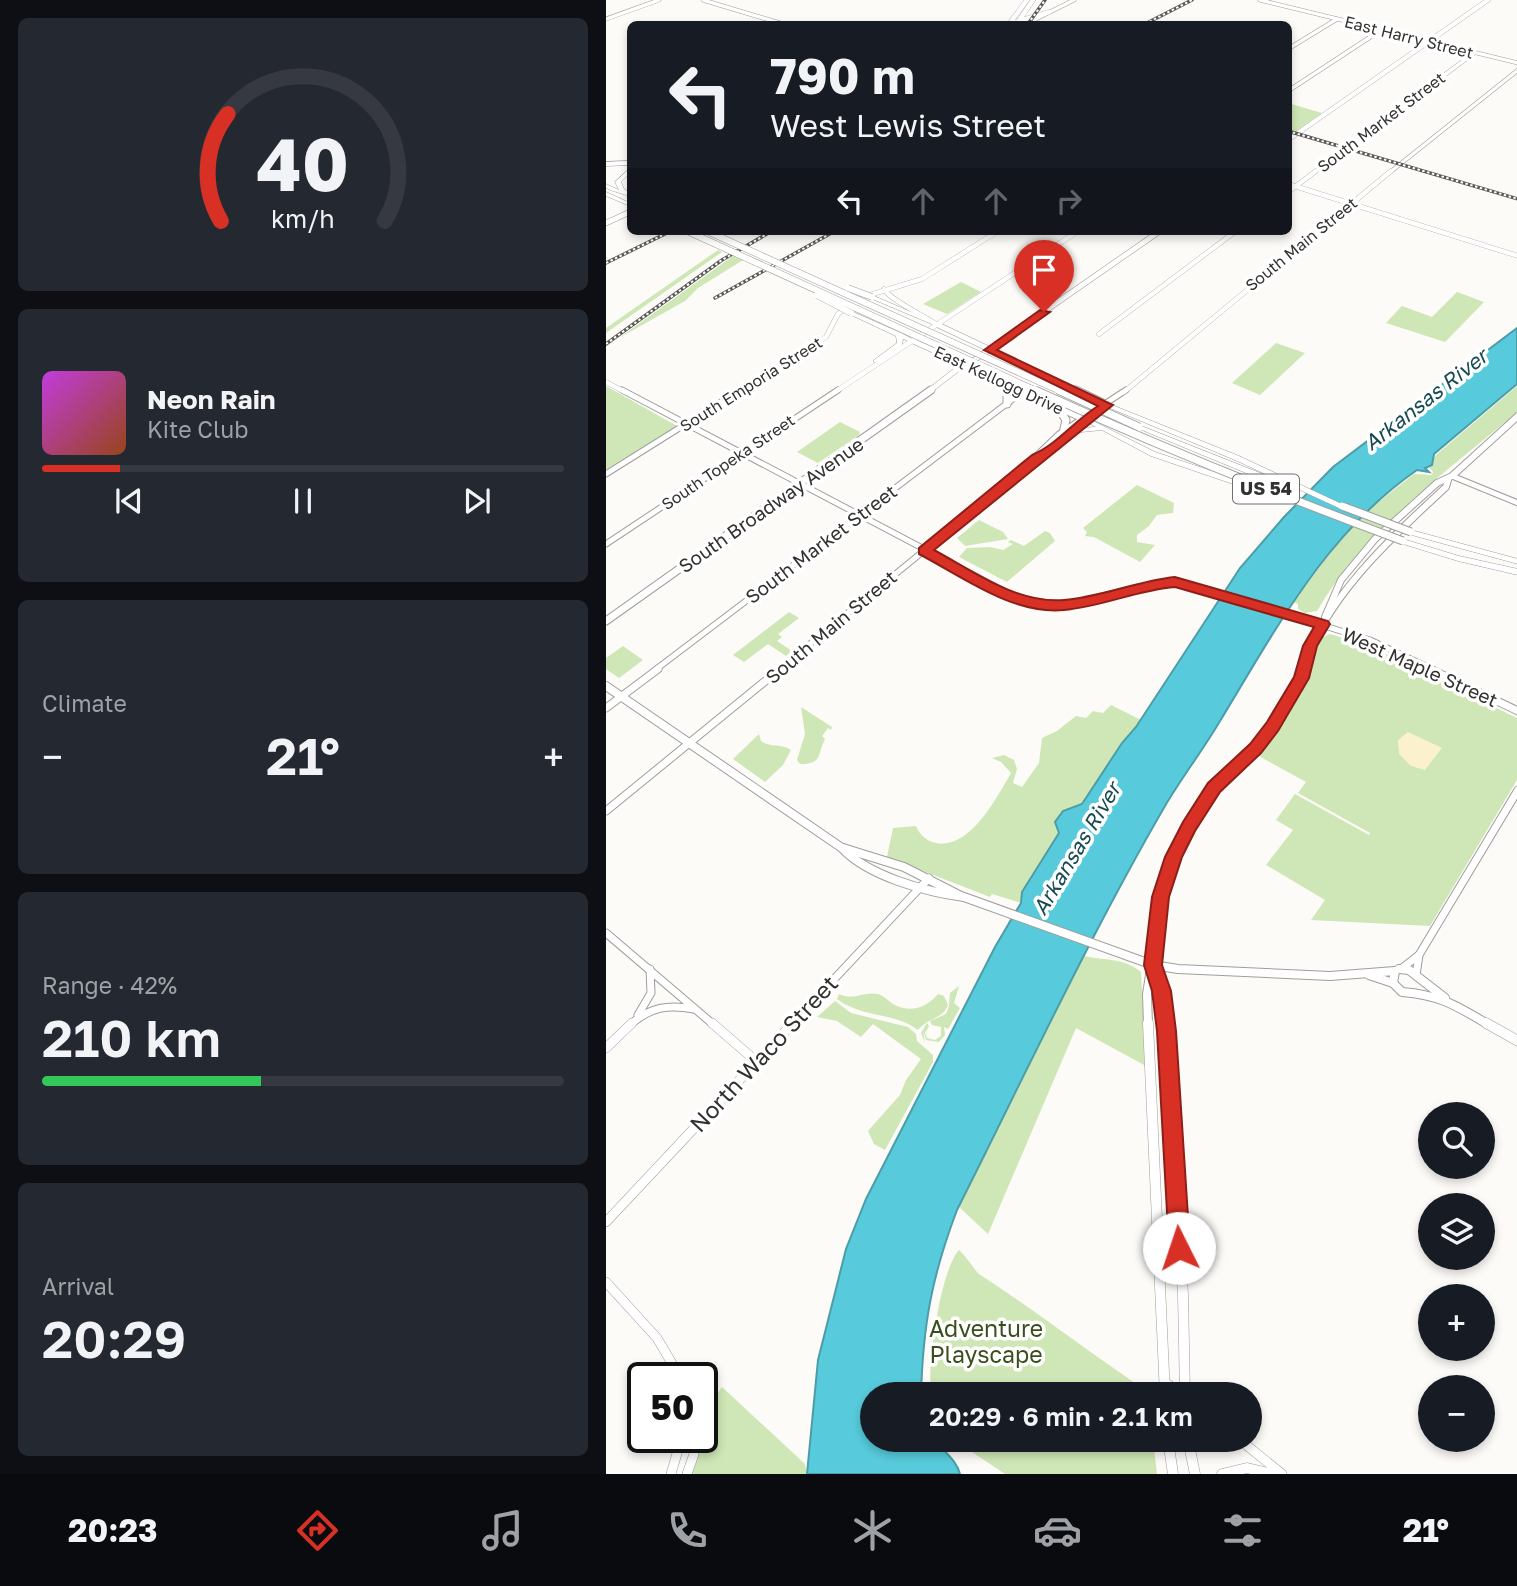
<!DOCTYPE html>
<meta charset="utf-8">
<style>
:root{--surface:#171b24;--page:#242831;--text:#f1f3f6;--muted:#9ea1a6;--line:#363941;--accent:#d93025}
body{margin:0;font-family:"Golos Text",sans-serif;background:var(--page);color:var(--text);height:100vh;display:flex;flex-direction:column;font-size:26px;white-space:nowrap}
*{box-sizing:border-box;margin:0}
p{font-size:23px;color:var(--muted)}
.icon{flex:none;width:38px;height:38px;fill:none;stroke:currentColor;stroke-width:2;stroke-linecap:round;stroke-linejoin:round}
.map{position:relative;flex:1;overflow:hidden}
.sheet{display:flex;flex-direction:column;gap:18px;padding:18px;background:#0d0f14;width:606px}
.sheet>*{flex:none}
.banner{position:absolute;left:21px;top:21px;width:665px;height:214px;border-radius:10px;box-shadow:0 4px 10px #0003;background:#171b24;color:var(--text);overflow:hidden}
.buttons{position:absolute;left:812px;top:1102px;display:grid;gap:14px}
.buttons a{display:grid;place-items:center;width:77px;height:77px;border-radius:50%;background:var(--surface);box-shadow:0 4px 10px #0003;font-size:35px}
.speed{position:absolute;left:21px;top:1362px;display:flex;gap:14px;font-size:35px;font-weight:700;text-align:center}
.speed>*{display:grid;place-content:center;width:91px;height:91px;border-radius:50%;background:var(--surface);box-shadow:0 4px 10px #0003;line-height:1}
.speed .limit{border:4px solid #111;border-radius:10px;background:#fff;color:#111}
.pin{position:absolute;display:grid;place-items:center;width:60px;height:60px;color:#fff;margin:-72px -30px;border-radius:50% 50% 50% 0;rotate:-45deg;box-shadow:0 0 7px #0007}
.pin .icon{rotate:45deg}
.me{position:absolute;width:77px;margin:-38px;rotate:356deg;stroke-linejoin:round;filter:drop-shadow(0 0 5px #0008)}
.turn{display:flex;align-items:center;gap:24px;height:147px;padding:0 28px;font-size:32px}
.turn .icon{width:91px;height:91px;stroke-width:2.5}
.turn b{display:block;font-size:49px;line-height:60px}
.lanes{display:flex;align-items:center;height:66px;padding:0 28px;background:#0003;justify-content:center;gap:35px;direction:ltr}
.lanes .off{opacity:.35}
.big{font-size:52px;font-weight:600;line-height:1.1}
.sheet .card{flex:1;display:flex;flex-direction:column;justify-content:center;gap:10px;min-width:0;padding:0 24px;border-radius:10px;background:var(--page)}
.sheet .dial{align-items:center;gap:0}
.dial svg{height:182px;overflow:visible;fill:none;stroke:var(--line);stroke-width:7;stroke-linecap:round;text-anchor:middle}
.dial text{fill:var(--text);stroke:none}
.song{display:flex;align-items:center;gap:21px}
.cover{width:84px;height:84px;border-radius:10px;background:linear-gradient(135deg,hsl(290 70% 55%),hsl(20 70% 35%))}
.played{height:7px;border-radius:4px;background:linear-gradient(90deg,var(--accent) 15%,var(--line) 15%)}
.keys{display:flex;justify-content:space-around;direction:ltr}
.heat{display:flex;justify-content:space-between;align-items:center;font-size:38px;direction:ltr}
.charge{height:10px;border-radius:5px;background:linear-gradient(90deg,#34c759 42%,var(--line) 0)}
.trip{position:absolute;left:254px;top:1382px;width:402px;height:70px;border-radius:35px;background:var(--surface);box-shadow:0 4px 10px #0003;font-weight:600;line-height:70px;text-align:center}
.tab-bar{display:flex;height:112px;justify-content:space-around;align-items:center;background:#090b0e;color:var(--muted)}
.tab-bar .icon{width:49px;height:49px}
.tab-bar .active{color:var(--accent)}
.tab-bar b{font-size:32px;color:var(--text)}
main{display:flex;flex:1;min-height:0}
.map>svg:first-child{display:block}
</style>
<main>
<section class="sheet">
<div class="card dial"><svg viewBox="0 0 100 80">
<path d="M14 69A42 42 0 1 1 86 69"/>
<path d="M14 69A42 42 0 0 1 17 22" stroke="#d93025"/>
<text x="50" y="56" font-size="32" font-weight="700">40</text>
<text x="50" y="72" font-size="11">km/h</text>
</svg></div>
<div class="card">
<div class="song"><i class="cover"></i><div><b>Neon Rain</b><p>Kite Club</p></div></div>
<div class="played"></div>
<div class="keys"><svg class="icon" aria-label="previous" viewBox="0 0 24 24"><path d="M18 5L8 12l10 7zM5 5v14"/></svg><svg class="icon" aria-label="pause" viewBox="0 0 24 24"><path d="M8 5v14M16 5v14"/></svg><svg class="icon" aria-label="next" viewBox="0 0 24 24"><path d="M6 5l10 7-10 7zM19 5v14"/></svg></div>
</div>
<div class="card"><p>Climate</p>
<div class="heat"><a>−</a><b class="big">21°</b><a>+</a></div>
</div>
<div class="card"><p>Range · 42%</p><b class="big">210 km</b><div class="charge"></div></div>
<div class="card"><p>Arrival</p><b class="big">20:29</b></div>
</section>
<div class="map">
<svg width="912" height="1474" viewBox="0 0 912 1474">
<rect width="100%" height="100%" fill="#fcfbf8"/>
<g fill="#cfe7b6">
<path d="M682,103L716,113L689,132L683,130Z"/>
<path d="M112,250L116,252L0,333V328Z"/>
<path d="M127,256L137,260L92,288L79,301L13,338Z"/>
<path d="M355,282L375,292L341,314L317,304Z"/>
<path d="M851,292L878,302L839,342L780,323L796,306L826,317Z"/>
<path d="M670,343L699,353L654,395L626,383Z"/>
<path d="M0,386L71,426L0,470Z"/>
<path d="M911,386V412C841,472 758,529 711,611L699,613L692,609V604L687,602L740,533L766,507L808,474L826,475L827,472L822,466L830,455Z"/>
<path d="M234,422L254,432L253,435L212,463L191,452Z"/>
<path d="M531,485L568,503L567,513L551,515L543,526L531,535V542L549,545L534,562L488,537L479,536L481,532L477,528Z"/>
<path d="M373,520L397,532L402,539L359,546L351,538Z"/>
<path d="M439,531L444,533L449,541L401,582L353,557L361,548L384,547L397,550L407,544L402,542L405,540L418,546Z"/>
<path d="M183,612L193,618L172,634L176,637L171,641L186,651L180,656L162,644L138,662L127,655Z"/>
<path d="M724,634L761,645L911,718V780L824,926L705,920L719,900L660,865L687,830L670,820L689,794L763,835L764,833L692,793L700,782L649,754L663,738L698,679L707,652L715,638Z"/>
<path d="M17,646L37,660L13,678L0,669V658Z"/>
<path d="M505,705L535,720L516,743L476,804L457,811L453,833L416,892L415,903L386,894L384,897L281,857L287,828L310,826C313,834 320,841 330,843C364,850 391,797 405,773L395,762L386,758L398,755L408,760L411,769L407,783L416,787L433,763L436,738L451,731L470,716L480,718L487,711L497,713Z"/>
<path d="M195,707L226,727L225,730L222,728L216,736L219,739C211,756 216,764 194,764L191,760L199,734Z"/>
<path d="M153,734L155,741C164,748 175,743 185,750L177,765L159,782L127,759Z"/>
<path d="M478,956C499,961 517,957 535,972L540,1066L470,1028L382,1234L353,1207Z"/>
<path d="M353,986L348,1003L354,1008L342,1029L338,1027L339,1035L333,1042L320,1040L317,1030L319,1043L315,1033L321,1023L323,1026L319,1033L321,1038L329,1040L335,1036V1027L326,1025L324,1021L340,1014L343,1006L344,993Z"/>
<path d="M233,994C247,1001 257,991 272,994C279,996 284,1003 291,1006C307,1013 322,1006 332,994L338,996L342,1005C337,1019 321,1018 312,1030C288,1012 256,1018 231,999Z"/>
<path d="M229,1001L245,1013L302,1027L310,1034L311,1041L327,1055V1062L279,1150L268,1144L262,1131L294,1095L300,1080L315,1059L267,1024L255,1037L231,1021L211,1017Z"/>
<path d="M353,1250C361,1257 370,1272 373,1274C423,1306 470,1343 519,1376L535,1388L538,1395H325C321,1365 334,1271 353,1250Z"/>
<path d="M116,1387L199,1464L201,1474H84L106,1401Z"/>
<path d="M348,1440H547L551,1474H399Z"/>
</g>
<path fill="#fbf1cc" d="M802,732L836,748L819,770L805,766L793,754L792,740Z"/>
<path fill="#57cbdc" stroke="#4c9da8" stroke-width="2" d="M911,328V384L828,454L826,465L819,468L823,472L811,470C720,533 670,629 614,721C597,750 576,777 559,806C483,937 419,1075 351,1210C326,1276 317,1324 315,1395H266V1440H330C338,1453 350,1459 354,1474H201L212,1360L240,1249L260,1199L389,947L415,903L416,892L453,833L449,822L457,811L476,804L516,743L530,727L634,568L678,517L727,467Z"/>
<g fill="none" stroke-linecap="round" stroke-linejoin="round">
<defs>
<g id="tertiary-far4">
<path d="M97,0L177,24"/>
<path d="M654,0L912,63"/>
<path d="M0,19L53,0"/>
<path d="M420,24L468,0"/>
<path d="M682,49L731,19"/>
<path d="M682,91L775,30"/>
<path d="M707,173L868,53"/>
<path d="M783,173L912,70"/>
</g>
<g id="tertiary-far3">
<path d="M682,184L912,256"/>
<path d="M682,192L710,171"/>
<path d="M257,297L316,279L392,231"/>
<path d="M493,334L630,231"/>
<path d="M0,382L19,392"/>
<path d="M132,392L220,337L232,314L242,306"/>
<path d="M229,392L472,231"/>
<path d="M518,392L785,171"/>
</g>
<g id="tertiary-far2">
<path d="M16,390L417,601L430,605H459L546,584L579,583L764,640L828,670"/>
<path d="M433,457L479,419"/>
<path d="M0,474L134,390"/>
<path d="M846,476L912,503"/>
<path d="M0,544L232,390"/>
<path d="M49,670L416,392"/>
<path d="M172,670L407,478L453,434L520,390"/>
</g>
<g id="tertiary-far1">
<path d="M824,669L912,711"/>
<path d="M0,708L52,669"/>
<path d="M0,811L174,669"/>
<path d="M0,933L108,1025"/>
<path d="M795,969L813,955L912,790"/>
<path d="M810,975L813,955"/>
<path d="M32,1015L45,993L44,969"/>
<path d="M24,1025C44,1007 62,1004 88,1009"/>
<path d="M185,1025L323,878"/>
</g>
<g id="tertiary">
<path d="M106,1023L151,1062"/>
<path d="M0,1048L26,1023"/>
<path d="M0,1222L187,1023"/>
<path d="M0,1282L51,1338L74,1377"/>
<path d="M559,1382L576,1395"/>
<path d="M634,1440L676,1474"/>
<path d="M65,1474L72,1450L80,1437"/>
<path d="M81,1474L88,1454L86,1437"/>
</g>
<path id="secondary-far3" d="M278,289C284,300 317,315 330,324"/>
<g id="secondary-far2">
<path d="M719,617L735,580L769,539L831,483L846,476L912,416"/>
<path d="M697,670C717,599 787,536 840,487L842,480"/>
</g>
<g id="secondary-far1">
<path d="M0,686L236,848C262,876 320,892 358,897L547,965L572,969L724,976L789,971L787,983"/>
<path d="M237,848L298,867L355,896"/>
<path d="M547,965L556,991L559,1025"/>
<path d="M793,969L803,970L839,998"/>
<path d="M763,975L787,983L796,992C835,995 851,1006 883,1025"/>
<path d="M542,1025L541,994L559,880L573,843L598,801L618,776L650,748L666,726L695,678L698,669"/>
</g>
<g id="secondary">
<path d="M542,1023L559,1395"/>
<path d="M559,1023L577,1294L579,1395"/>
<path d="M880,1023L912,1041"/>
<path d="M562,1440L567,1474"/>
<path d="M582,1440L589,1474"/>
<path d="M616,1474L641,1468L666,1474"/>
</g>
<g id="primary-far2">
<path d="M414,19L427,0"/>
<path d="M404,23L421,0"/>
<path d="M403,24L443,12"/>
<path d="M682,140L882,0"/>
</g>
<g id="primary-far1">
<path d="M0,223L24,212"/>
<path d="M330,324L474,392"/>
<path d="M307,341L420,392"/>
<path d="M361,365L554,231"/>
<path d="M396,382L401,392"/>
<path d="M322,392L354,367L361,366"/>
</g>
<g id="primary">
<path d="M401,390V404"/>
<path d="M416,390L479,419"/>
<path d="M470,390L501,405"/>
<path d="M453,409L460,420L457,433"/>
<path d="M0,621L325,390"/>
</g>
<g id="motorway">
<path d="M24,161V165L0,166V162Z"/>
<path d="M22,170H24V173L15,182L18,189L24,193V196C17,194 9,192 0,188V184L13,190L9,182Z"/>
<path d="M0,192L24,203V206L0,196Z"/>
<path d="M264,296H268L333,324L328,325L264,298Z"/>
<path d="M243,312H247L295,333L310,341L307,343L297,339L296,345L272,362H268V360L291,343L290,336L243,314Z"/>
<path d="M501,403L633,456L740,506L739,508H733L629,460L499,406V404Z"/>
<path d="M479,417L549,452L671,493L672,495L668,497H665L545,456L496,430L475,432L464,437H460V435L474,428L490,427L477,420L476,419Z"/>
<path d="M533,425L687,486L688,488L687,490H681L531,428L530,427Z"/>
<path d="M802,530H805L912,559V564L802,534Z"/>
<path d="M794,539H797L853,556L912,569V575L852,561L794,543L793,541Z"/>
</g>
</defs>
<use href="#tertiary-far4" stroke="#9f9e9b" stroke-width="4.5"/>
<use href="#tertiary-far3" stroke="#9f9e9b" stroke-width="5"/>
<use href="#tertiary-far2" stroke="#9f9e9b" stroke-width="7"/>
<use href="#tertiary-far1" stroke="#9f9e9b" stroke-width="9"/>
<use href="#tertiary" stroke="#9f9e9b" stroke-width="10"/>
<use href="#secondary-far3" stroke="#9f9e9b" stroke-width="5"/>
<use href="#secondary-far2" stroke="#9f9e9b" stroke-width="8"/>
<use href="#secondary-far1" stroke="#9f9e9b" stroke-width="10"/>
<use href="#secondary" stroke="#9f9e9b" stroke-width="11"/>
<use href="#primary-far2" stroke="#9f9e9b" stroke-width="5"/>
<use href="#primary-far1" stroke="#9f9e9b" stroke-width="6"/>
<use href="#primary" stroke="#9f9e9b" stroke-width="9"/>
<use href="#motorway" stroke="#9f9e9b" stroke-width="1"/>
<use href="#tertiary-far4" stroke="#fff" stroke-width="3.5"/>
<use href="#tertiary-far3" stroke="#fff" stroke-width="4.5"/>
<use href="#tertiary-far2" stroke="#fff" stroke-width="5"/>
<use href="#tertiary-far1" stroke="#fff" stroke-width="7"/>
<use href="#tertiary" stroke="#fff" stroke-width="9"/>
<use href="#secondary-far3" stroke="#fff" stroke-width="4.5"/>
<use href="#secondary-far2" stroke="#fff" stroke-width="6"/>
<use href="#secondary-far1" stroke="#fff" stroke-width="8"/>
<use href="#secondary" stroke="#fff" stroke-width="10"/>
<use href="#primary-far2" stroke="#fff" stroke-width="4.5"/>
<use href="#primary-far1" stroke="#fff" stroke-width="5"/>
<use href="#primary" stroke="#fff" stroke-width="7"/>
<use href="#motorway" fill="#fff" fill-rule="evenodd"/>
<defs>
<g id="rail">
<path d="M422,24L439,0"/>
<path d="M539,24L586,0"/>
<path d="M682,131L912,199"/>
<path d="M0,263L65,231"/>
<path d="M109,298L229,231"/>
<path d="M0,344L116,260L166,231"/>
</g>
</defs>
<use href="#rail" stroke="#595856" stroke-width="3.5"/>
<use href="#rail" stroke="#fff" stroke-width="2" stroke-dasharray="2.5" stroke-linecap="butt"/>
<defs>
<g id="motorway-bridge-far1">
<path d="M81,231L433,392"/>
<path d="M101,231L456,392"/>
<path d="M242,288L266,297"/>
<path d="M211,295L245,313"/>
</g>
<g id="motorway-bridge">
<path d="M429,390C550,445 673,495 797,541"/>
<path d="M452,390L533,427"/>
<path d="M736,506L805,532"/>
</g>
</defs>
<use href="#motorway-bridge-far1" stroke="#9f9e9b" stroke-width="7" stroke-linecap="butt"/>
<use href="#motorway-bridge" stroke="#9f9e9b" stroke-width="9" stroke-linecap="butt"/>
<use href="#motorway-bridge-far1" stroke="#fff" stroke-width="6"/>
<use href="#motorway-bridge" stroke="#fff" stroke-width="7"/>
</g>
<path fill="#d93025" stroke="#8d1f18" stroke-width="2" d="M434,310L444,312L391,350L507,405L328,550C367,571 411,604 458,600C495,597 531,581 569,577L722,621L724,624L711,646L703,678L672,731L655,753L614,792L589,831L576,857L563,897L556,965L565,991L570,1031L584,1248L581,1256L573,1259L566,1256L563,1248L551,1031L546,991L538,965L546,897L559,857L577,822L602,783L644,744L661,722L688,677L697,646L708,627L569,587C531,590 495,607 458,610C407,615 357,577 313,554V548L426,455C452,444 469,420 492,406L378,350Z"/>
<g text-anchor="middle" stroke-width="7" stroke-linejoin="round" paint-order="stroke">
<g font-size="16" fill="#323130" stroke="#fff">
<text transform="translate(803 37) rotate(14)" y="6">East Harry Street</text>
<text transform="translate(775 122) rotate(-37)" y="6">South Market Street</text>
<text transform="translate(695 244) rotate(-39)" y="6">South Main Street</text>
<text transform="translate(393 380) rotate(25)" y="6">East Kellogg Drive</text>
<text transform="translate(145 384) rotate(-32)" y="6">South Emporia Street</text>
<text transform="translate(122 462) rotate(-34)" y="6">South Topeka Street</text>
</g>
<rect fill="#fff" stroke="#706f6e" stroke-width="2" x="627" y="474.5" width="66" height="29" rx="5"/>
<g font-size="18" font-weight="bold" fill="#323130">
<text x="660" y="495">US 54</text>
</g>
<g font-size="19" fill="#323130" stroke="#fff">
<text transform="translate(165 505) rotate(-35)" y="7">South Broadway Avenue</text>
<text transform="translate(215 544) rotate(-37)" y="7">South Market Street</text>
<text transform="translate(225 627) rotate(-40)" y="7">South Main Street</text>
<text transform="translate(814 667) rotate(24)" y="7">West Maple Street</text>
</g>
<g font-size="21" font-style="italic" fill="#174a51" stroke="#fff">
<text transform="translate(820 400) rotate(-38)" y="7">Arkansas River</text>
<text transform="translate(471 849) rotate(-59)" y="7">Arkansas River</text>
</g>
<g font-size="23" fill="#323130" stroke="#fff">
<text transform="translate(158 1054) rotate(-47)" y="8">North Waco Street</text>
</g>
<g font-size="23" fill="#394f1b" stroke="#fff">
<text x="380" y="1337">Adventure<tspan x="380" dy="26">Playscape</tspan></text>
</g>
</g>
</svg>
<div class="buttons">
<a><svg class="icon" aria-label="search" viewBox="0 0 24 24"><circle cx="10" cy="10" r="6"/><path d="M15 15l6 6"/></svg></a>
<a><svg class="icon" aria-label="layers" viewBox="0 0 24 24"><path d="M12 4l9 5-9 5-9-5zM3 14l9 5 9-5"/></svg></a>
<a>+</a>
<a>−</a>
</div>
<div class="speed"><div class="limit">50</div></div>
<div class="pin" style="left:438px;top:312px;background:#d93025"><svg class="icon" aria-label="arrive" viewBox="0 0 24 24"><path d="M6 21V4h12l-3 4 3 4H6"/></svg></div>
<svg class="me" style="left:573px;top:1248px" viewBox="-20 -20 40 40"><circle r="19" fill="#fff"/><path d="M0-13L10 11 0 6-10 11z" fill="#d93025"/></svg>
<div class="trip">20:29 · 6 min · 2.1 km</div>
<div class="banner">
<div class="turn"><svg class="icon" aria-label="left" viewBox="0 0 24 24"><path d="M17 20v-9H6M10 6l-5 5 5 5"/></svg><div><b>790 m</b>West Lewis Street</div></div>
<div class="lanes"><svg class="icon" aria-label="left" viewBox="0 0 24 24"><path d="M17 20v-9H6M10 6l-5 5 5 5"/></svg><svg class="icon off" aria-label="ahead" viewBox="0 0 24 24"><path d="M12 20V5M6 11l6-6 6 6"/></svg><svg class="icon off" aria-label="ahead" viewBox="0 0 24 24"><path d="M12 20V5M6 11l6-6 6 6"/></svg><svg class="icon off" aria-label="right" viewBox="0 0 24 24"><path d="M7 20v-9h11M14 6l5 5-5 5"/></svg></div>
</div>
</div>
</main>
<nav class="tab-bar">
<b>20:23</b>
<svg class="icon active" aria-label="directions" viewBox="0 0 24 24"><path d="M12 3l9 9-9 9-9-9zM9 14v-3h6M13 9l2 2-2 2"/></svg>
<svg class="icon" aria-label="music" viewBox="0 0 24 24"><path d="M9 18V5l10-2v13"/><circle cx="6" cy="18" r="3"/><circle cx="16" cy="16" r="3"/></svg>
<svg class="icon" aria-label="phone" viewBox="0 0 24 24"><path d="M5 4h4l2 5-3 2q2 4 5 5l2-3 5 2v4C11 20 4 13 5 4z"/></svg>
<svg class="icon" aria-label="climate" viewBox="0 0 24 24"><path d="M12 3v18M4 7l16 10M4 17L20 7"/></svg>
<svg class="icon" aria-label="car" viewBox="0 0 24 24"><path d="M5 17H2v-5l4-1 3-4h7l3 4 3 1v5h-3M9 17h6M6 11h13"/><circle cx="7" cy="17" r="2"/><circle cx="17" cy="17" r="2"/></svg>
<svg class="icon" aria-label="filters" viewBox="0 0 24 24"><path d="M4 7h16M4 17h16"/><circle cx="9" cy="7" r="2"/><circle cx="15" cy="17" r="2"/></svg>
<b>21°</b>
</nav>
